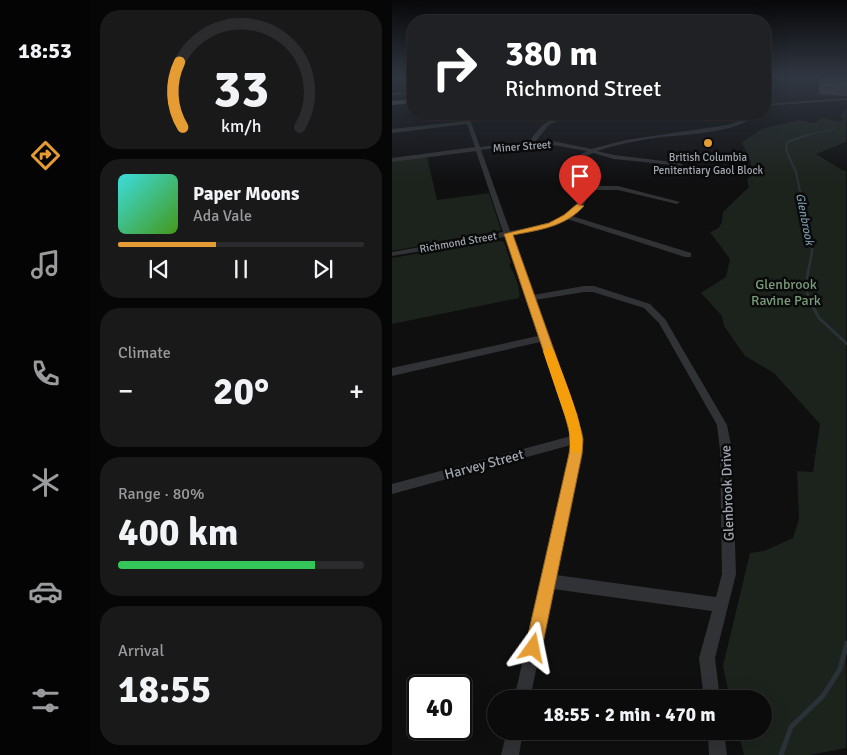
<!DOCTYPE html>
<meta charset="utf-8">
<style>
:root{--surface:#0b0b0c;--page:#19191a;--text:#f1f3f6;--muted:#9a9b9d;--line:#2b2b2d;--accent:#e59d33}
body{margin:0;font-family:Signika,sans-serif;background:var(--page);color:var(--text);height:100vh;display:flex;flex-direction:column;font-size:19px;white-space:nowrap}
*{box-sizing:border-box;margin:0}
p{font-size:16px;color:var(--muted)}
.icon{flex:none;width:28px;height:28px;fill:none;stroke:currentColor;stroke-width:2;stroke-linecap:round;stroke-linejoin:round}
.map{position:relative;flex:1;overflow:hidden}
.details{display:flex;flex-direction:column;gap:10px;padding:10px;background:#060607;width:302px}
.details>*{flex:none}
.top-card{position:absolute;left:15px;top:15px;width:364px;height:105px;border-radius:20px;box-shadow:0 5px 20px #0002,0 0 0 1px var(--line);background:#202124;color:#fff;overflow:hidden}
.speed{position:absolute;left:15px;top:675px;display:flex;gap:10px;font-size:25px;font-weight:700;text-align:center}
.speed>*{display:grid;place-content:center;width:65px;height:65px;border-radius:50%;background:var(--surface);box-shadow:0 5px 20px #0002,0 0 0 1px var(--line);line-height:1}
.speed .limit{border:2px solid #111;border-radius:8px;background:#fff;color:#111}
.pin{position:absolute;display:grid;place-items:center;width:42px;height:42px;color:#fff;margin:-51px -21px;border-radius:50% 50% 50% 0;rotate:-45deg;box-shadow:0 0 5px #0007}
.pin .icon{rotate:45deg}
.me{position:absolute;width:55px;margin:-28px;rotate:12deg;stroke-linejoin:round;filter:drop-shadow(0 0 4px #0008)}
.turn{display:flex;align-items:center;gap:18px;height:105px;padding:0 15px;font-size:22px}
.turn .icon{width:65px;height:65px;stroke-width:2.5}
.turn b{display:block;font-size:35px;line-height:42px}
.big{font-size:38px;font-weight:700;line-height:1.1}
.details .widget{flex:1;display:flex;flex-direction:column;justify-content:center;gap:8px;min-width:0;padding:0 18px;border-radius:20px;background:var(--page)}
.details .dial{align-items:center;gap:0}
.dial svg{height:130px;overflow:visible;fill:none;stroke:var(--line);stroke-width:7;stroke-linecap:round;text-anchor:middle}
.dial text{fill:var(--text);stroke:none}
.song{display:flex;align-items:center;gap:15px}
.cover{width:60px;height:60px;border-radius:8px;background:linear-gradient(135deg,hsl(180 70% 55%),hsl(100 70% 35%))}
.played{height:5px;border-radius:2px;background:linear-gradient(90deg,var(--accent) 40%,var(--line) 40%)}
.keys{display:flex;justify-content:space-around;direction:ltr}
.heat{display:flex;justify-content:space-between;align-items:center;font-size:28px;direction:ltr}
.charge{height:8px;border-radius:4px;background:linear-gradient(90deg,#34c759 80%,var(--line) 0)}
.trip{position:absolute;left:95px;top:690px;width:285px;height:50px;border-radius:25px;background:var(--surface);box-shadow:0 5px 20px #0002,0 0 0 1px var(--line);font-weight:700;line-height:50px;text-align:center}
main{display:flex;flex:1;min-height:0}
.tabs{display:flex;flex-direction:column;width:90px;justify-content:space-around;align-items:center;background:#040405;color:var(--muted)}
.tabs .icon{width:35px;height:35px}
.tabs .active{color:var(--accent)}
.tabs b{font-size:22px;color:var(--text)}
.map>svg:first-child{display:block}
</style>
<main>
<nav class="tabs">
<b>18:53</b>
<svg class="icon active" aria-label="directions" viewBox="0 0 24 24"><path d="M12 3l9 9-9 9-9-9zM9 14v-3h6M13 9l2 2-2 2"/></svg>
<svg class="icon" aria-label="music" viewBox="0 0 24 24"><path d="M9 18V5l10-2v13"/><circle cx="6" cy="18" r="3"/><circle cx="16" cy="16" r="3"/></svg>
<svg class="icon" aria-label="phone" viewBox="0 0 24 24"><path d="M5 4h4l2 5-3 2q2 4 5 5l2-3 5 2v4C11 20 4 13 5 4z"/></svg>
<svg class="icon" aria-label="climate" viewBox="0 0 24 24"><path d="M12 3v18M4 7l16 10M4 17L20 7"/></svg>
<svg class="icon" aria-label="car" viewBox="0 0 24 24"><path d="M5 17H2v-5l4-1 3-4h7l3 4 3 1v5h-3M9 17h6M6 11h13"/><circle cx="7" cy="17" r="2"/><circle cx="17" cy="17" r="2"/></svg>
<svg class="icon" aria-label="filters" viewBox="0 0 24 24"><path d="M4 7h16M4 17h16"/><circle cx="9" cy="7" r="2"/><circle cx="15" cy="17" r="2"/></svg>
</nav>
<section class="details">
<div class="widget dial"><svg viewBox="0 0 100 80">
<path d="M14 69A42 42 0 1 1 86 69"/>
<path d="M14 69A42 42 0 0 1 12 29" stroke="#e59d33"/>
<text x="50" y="56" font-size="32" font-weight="700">33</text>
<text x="50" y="72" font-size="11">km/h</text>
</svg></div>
<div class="widget">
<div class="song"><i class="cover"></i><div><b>Paper Moons</b><p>Ada Vale</p></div></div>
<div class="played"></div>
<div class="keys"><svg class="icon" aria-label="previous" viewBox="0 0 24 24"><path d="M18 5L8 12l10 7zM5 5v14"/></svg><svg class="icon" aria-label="pause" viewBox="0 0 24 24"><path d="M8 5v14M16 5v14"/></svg><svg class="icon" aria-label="next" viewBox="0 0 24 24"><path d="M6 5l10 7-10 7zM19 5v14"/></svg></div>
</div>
<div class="widget"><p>Climate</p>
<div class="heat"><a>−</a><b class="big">20°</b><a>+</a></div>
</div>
<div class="widget"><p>Range · 80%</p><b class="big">400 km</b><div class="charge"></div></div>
<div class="widget"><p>Arrival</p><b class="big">18:55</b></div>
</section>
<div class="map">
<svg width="455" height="755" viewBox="0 0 455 755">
<rect width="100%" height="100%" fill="#0f0f10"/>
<g fill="#1c231c">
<path d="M454,108V142L424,154L450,170L454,171V748L418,755H352L346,731H371V699H338L331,666L358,553L372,551L401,538L407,519L405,471L421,472L428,424L382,373L353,356L332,326L330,316L309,293L334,277L338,259L318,232C330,228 330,224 331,212L357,187L355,180C366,169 355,154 350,142L370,129L407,120L423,123L428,118L449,122L452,119L449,116Z"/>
<path d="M35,157L45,200L97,193L109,230L104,232L0,251V161Z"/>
<path d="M104,240L112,242L119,263L117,265C122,272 129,289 127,298L0,324V258Z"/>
</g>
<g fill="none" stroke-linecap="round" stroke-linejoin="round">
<path stroke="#2a3238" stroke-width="1" d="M410,136L440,130L442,127"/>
<path stroke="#2a3238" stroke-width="2" d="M412,210L404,172L394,150L395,142L416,135"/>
<path stroke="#2a3238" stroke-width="2.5" d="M412,208C414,221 420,235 420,248C420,266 408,284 419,303"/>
<path stroke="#2a3238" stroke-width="3" d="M418,301L427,318L455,344"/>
<path stroke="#2a3238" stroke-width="5" d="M389,755L399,727L431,696L448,669L455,643"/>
<g fill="#313235" fill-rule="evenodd">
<path d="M455,98V100L372,106V104Z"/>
<path d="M72,114H76L88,147L138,141C147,126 161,114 179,114L157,125L144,141H161L199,149L234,140L335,125L351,120L361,114H366C345,133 298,134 270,137C248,140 226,144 205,151L222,155L288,163L290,164V166L222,159L201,153L194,156L186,165L187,174L193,186H226L288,202L285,204L226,190H195C196,202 189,210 180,216L299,253V257H293L175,219L148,230L120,235L141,295L192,286H202L258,304L273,319L335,425L340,450L344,574L323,658L328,699H312L307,658L320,611L161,589L138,699H122L178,454L179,445L0,494V484L179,436L148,342L0,376V368L146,336L113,237L0,256V252L111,232L84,151L0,162V158L83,147L75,124L0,133V129L74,121ZM128,145H161L195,151C165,166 189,175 189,193C188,220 139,228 118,231L89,150ZM192,292H201L252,308L267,323L325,425L328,450L330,574L324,597L164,575L190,454L191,434L143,300Z"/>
<path d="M115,731H131L127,755H109Z"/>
<path d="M316,731H332L335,755H317Z"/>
</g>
<path fill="#4d4f54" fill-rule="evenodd" d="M21,99V103L0,105V101Z"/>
<defs>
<path id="rail" d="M0,94L21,93"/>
</defs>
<use href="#rail" stroke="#484a4e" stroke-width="2"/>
<use href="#rail" stroke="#0a0a0b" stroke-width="1" stroke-dasharray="4.5" stroke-linecap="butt"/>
</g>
<path fill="#45464b" d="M427,77H455V96L427,94Z"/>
<path fill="#4f5156" stroke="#5c5e64" d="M429,77H455V86L430,85Z"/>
<linearGradient id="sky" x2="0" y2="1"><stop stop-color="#080809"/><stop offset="0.42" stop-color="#313742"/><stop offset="1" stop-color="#313742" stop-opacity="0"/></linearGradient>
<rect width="455" height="183" fill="url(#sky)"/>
<path fill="#e59d33" stroke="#956621" d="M185,204L192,206C173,227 147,230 121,235L185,415L191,439L190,454L150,648L147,654L141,657L135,654L133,648L177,454L179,439L173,415L112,234L157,223L172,215Z"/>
<path fill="#f59e0b" d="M157,347L162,351C169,371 197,434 189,452L184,453L180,452L178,448L177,428L151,351Z"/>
<circle fill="#e59d33" stroke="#0a0a0b" stroke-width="2" cx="316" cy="143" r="5"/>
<g text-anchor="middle" stroke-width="5" stroke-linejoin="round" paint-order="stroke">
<g font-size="11" fill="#a1a7b1" stroke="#0a0a0b">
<text transform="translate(130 146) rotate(-4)" y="4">Miner Street</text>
<text transform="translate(66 242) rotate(-10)" y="4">Richmond Street</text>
</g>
<g font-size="11" fill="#a1a7b1" stroke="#0a0a0b">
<text x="316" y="161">British Columbia<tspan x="316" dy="13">Penitentiary Gaol Block</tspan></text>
</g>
<g font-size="12" font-style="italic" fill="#7997aa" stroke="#0a0a0b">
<text transform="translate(413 219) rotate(79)" y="4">Glenbrook</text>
</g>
<g font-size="14" fill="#799b79" stroke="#0a0a0b">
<text x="394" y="289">Glenbrook<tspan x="394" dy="16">Ravine Park</tspan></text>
</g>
<g font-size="14" fill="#a1a7b1" stroke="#0a0a0b">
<text transform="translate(92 464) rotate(-15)" y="5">Harvey Street</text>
<text transform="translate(335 493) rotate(-92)" y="5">Glenbrook Drive</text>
</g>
</g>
</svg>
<div class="speed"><div class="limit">40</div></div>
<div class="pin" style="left:188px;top:206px;background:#d93025"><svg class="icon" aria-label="arrive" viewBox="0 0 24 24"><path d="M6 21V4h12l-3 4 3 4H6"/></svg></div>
<svg class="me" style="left:141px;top:648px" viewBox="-20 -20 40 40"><path d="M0-17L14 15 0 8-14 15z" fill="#e59d33" stroke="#fff" stroke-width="4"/></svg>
<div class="trip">18:55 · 2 min · 470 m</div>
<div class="top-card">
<div class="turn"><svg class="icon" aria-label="right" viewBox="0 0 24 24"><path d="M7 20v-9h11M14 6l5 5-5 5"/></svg><div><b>380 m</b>Richmond Street</div></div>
</div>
</div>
</main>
